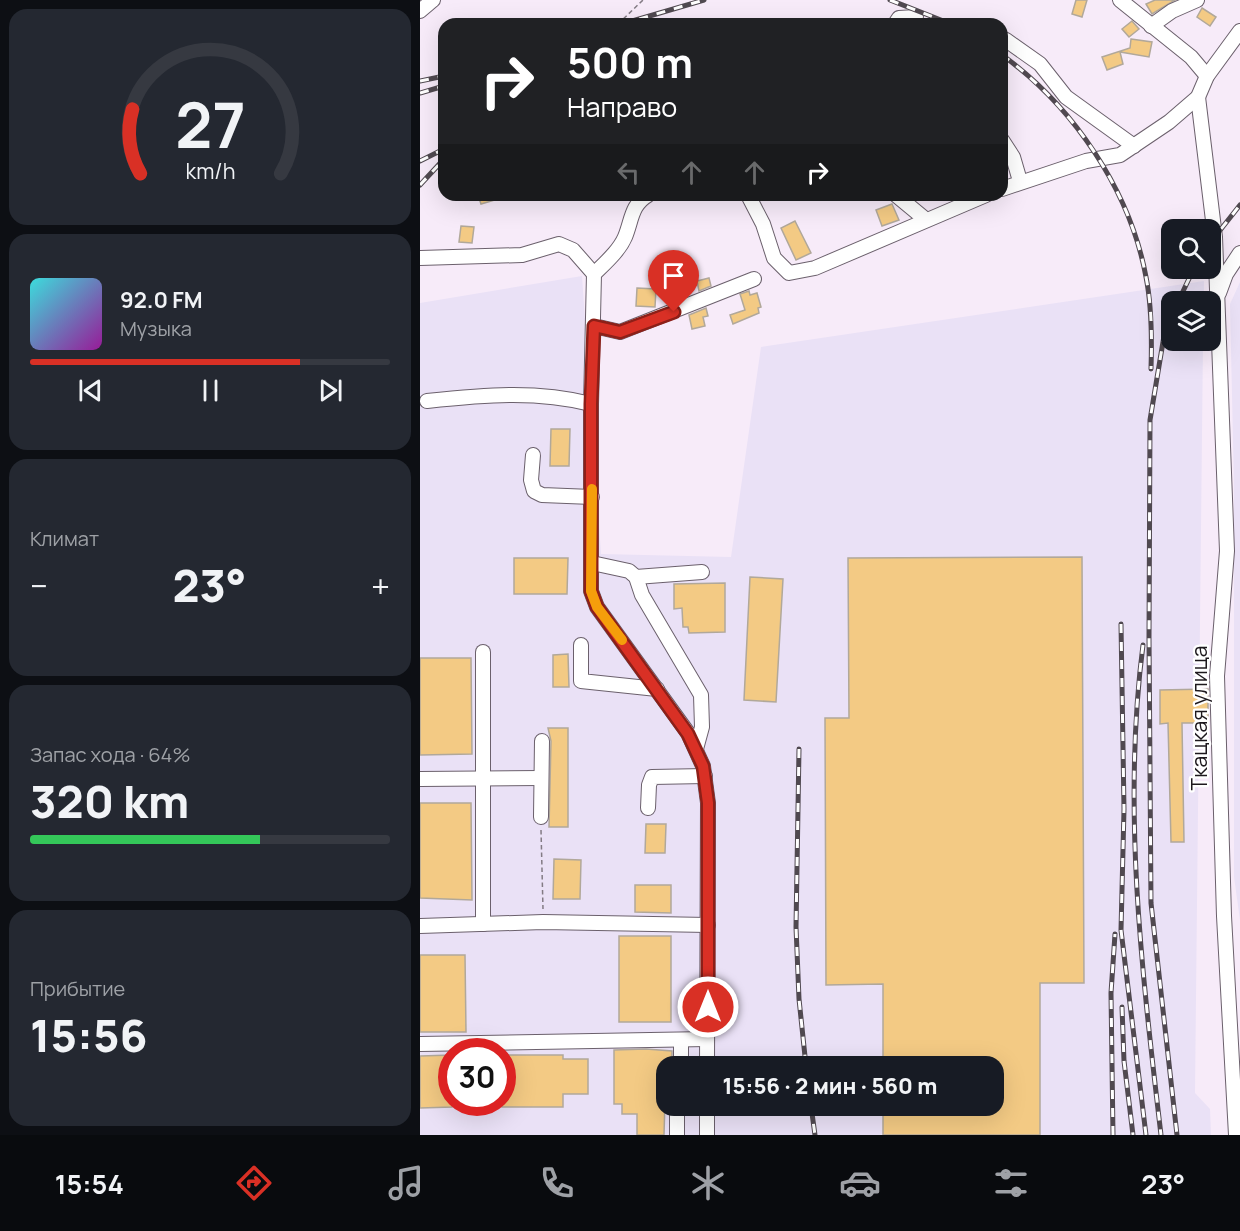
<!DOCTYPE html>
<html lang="ru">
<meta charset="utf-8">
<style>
:root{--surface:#171b24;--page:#242831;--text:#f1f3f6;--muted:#9ea1a6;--line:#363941;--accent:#d93025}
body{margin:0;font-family:Manrope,sans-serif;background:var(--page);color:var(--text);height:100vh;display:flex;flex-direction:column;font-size:22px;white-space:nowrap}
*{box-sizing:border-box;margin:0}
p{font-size:20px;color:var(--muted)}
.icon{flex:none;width:33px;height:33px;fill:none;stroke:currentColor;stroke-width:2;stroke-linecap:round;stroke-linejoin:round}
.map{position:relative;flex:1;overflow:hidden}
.sheet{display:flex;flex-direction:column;gap:9px;padding:9px;background:#0d0f14;width:420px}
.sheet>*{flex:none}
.guide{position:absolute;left:18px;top:18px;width:570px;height:183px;border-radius:18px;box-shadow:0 6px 24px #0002;background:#202124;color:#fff;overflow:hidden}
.controls{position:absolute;left:741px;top:219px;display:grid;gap:12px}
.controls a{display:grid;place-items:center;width:60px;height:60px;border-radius:12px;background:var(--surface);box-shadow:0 6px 24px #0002;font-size:30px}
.speed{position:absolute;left:18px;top:1038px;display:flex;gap:12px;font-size:30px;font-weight:700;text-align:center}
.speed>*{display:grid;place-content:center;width:78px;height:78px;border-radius:50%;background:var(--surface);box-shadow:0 6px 24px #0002;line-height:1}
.speed .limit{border:9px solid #d22;background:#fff;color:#111}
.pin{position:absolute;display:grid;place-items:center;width:51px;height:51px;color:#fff;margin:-62px -26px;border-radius:50% 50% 50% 0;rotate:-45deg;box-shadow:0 0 6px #0007}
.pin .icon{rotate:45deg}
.me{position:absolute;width:66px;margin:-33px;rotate:0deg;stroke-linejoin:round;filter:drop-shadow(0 0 4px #0008)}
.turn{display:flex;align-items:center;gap:21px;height:126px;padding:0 30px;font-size:27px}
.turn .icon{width:78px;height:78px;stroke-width:2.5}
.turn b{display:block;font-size:42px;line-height:51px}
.lanes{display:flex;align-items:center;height:57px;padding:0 30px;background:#0003;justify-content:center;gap:30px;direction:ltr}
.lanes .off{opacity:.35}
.big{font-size:45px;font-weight:800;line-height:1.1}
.sheet .tile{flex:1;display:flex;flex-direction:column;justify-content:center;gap:9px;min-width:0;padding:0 21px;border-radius:18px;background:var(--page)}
.sheet .dial{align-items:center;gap:0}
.dial svg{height:156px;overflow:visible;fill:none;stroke:var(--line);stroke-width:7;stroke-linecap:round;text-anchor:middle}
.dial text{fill:var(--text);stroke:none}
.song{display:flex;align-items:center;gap:18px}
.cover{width:72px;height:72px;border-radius:9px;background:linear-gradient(135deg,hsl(180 70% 55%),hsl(300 70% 35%))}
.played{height:6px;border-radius:3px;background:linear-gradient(90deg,var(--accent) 75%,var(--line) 75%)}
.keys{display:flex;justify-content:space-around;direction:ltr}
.heat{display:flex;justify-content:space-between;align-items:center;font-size:33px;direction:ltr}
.charge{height:9px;border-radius:4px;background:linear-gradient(90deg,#34c759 64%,var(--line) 0)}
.trip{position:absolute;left:236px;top:1056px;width:348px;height:60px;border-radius:18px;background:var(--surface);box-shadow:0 6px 24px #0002;font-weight:800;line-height:60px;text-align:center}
.tabs{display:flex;height:96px;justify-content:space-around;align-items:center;background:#090b0e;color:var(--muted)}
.tabs .icon{width:42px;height:42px}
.tabs .on{color:var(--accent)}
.tabs b{font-size:27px;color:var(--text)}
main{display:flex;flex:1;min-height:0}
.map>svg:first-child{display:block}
</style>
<main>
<section class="sheet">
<div class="tile dial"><svg viewBox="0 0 100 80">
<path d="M14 69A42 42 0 1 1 86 69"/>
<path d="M14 69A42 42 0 0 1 10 36" stroke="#d93025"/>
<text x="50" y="56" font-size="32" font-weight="700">27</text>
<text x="50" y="72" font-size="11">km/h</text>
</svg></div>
<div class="tile">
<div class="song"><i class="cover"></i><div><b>92.0 FM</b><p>Музыка</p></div></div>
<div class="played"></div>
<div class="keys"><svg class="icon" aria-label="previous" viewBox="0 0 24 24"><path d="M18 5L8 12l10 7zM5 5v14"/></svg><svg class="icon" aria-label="pause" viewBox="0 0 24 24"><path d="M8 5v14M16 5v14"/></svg><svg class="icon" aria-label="next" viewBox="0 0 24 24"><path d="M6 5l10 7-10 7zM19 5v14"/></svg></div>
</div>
<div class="tile"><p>Климат</p>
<div class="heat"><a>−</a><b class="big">23°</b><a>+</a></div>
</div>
<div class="tile"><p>Запас хода · 64%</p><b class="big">320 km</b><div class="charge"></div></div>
<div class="tile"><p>Прибытие</p><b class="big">15:56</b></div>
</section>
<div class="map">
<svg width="820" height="1135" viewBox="0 0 820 1135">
<rect width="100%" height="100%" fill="#f7ebf9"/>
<g fill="#eae1f6" fill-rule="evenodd">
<path d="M162,276L181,554L311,557L341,347L784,281V301L752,302V340L783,341L775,1093L790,1109L791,1135H0V303ZM32,1052H82V1102H32ZM246,1066H573V1106H246Z"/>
<path d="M820,282V920L814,877V487L810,304Z"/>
</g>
<g fill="#f3ca84" stroke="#b1a89a" stroke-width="1.5">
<path d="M656,0H667L662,17L652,14Z"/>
<path d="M735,0H755L732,14L726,4Z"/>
<path d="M782,8L796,17L790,26L777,17Z"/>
<path d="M712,21L719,29L709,37L702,29Z"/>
<path d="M711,39L732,42L729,57L700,52L703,64L687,70L682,57L710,48Z"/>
<path d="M58,195H85V197L61,204Z"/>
<path d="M472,204L479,220L462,226L456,210Z"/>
<path d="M375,221L391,253L376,260L361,228Z"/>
<path d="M41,226L54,227L52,243L39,242Z"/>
<path d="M289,278L291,286L279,291L277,281Z"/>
<path d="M217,288L236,289L235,307L216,306Z"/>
<path d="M329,291L330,295L337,293L341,307L338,308L339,313L313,324L310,315L325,310L320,294Z"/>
<path d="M286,308L288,316L283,317L285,326L272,329L269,315Z"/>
<path d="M131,429H150L149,466H130Z"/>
<path d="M662,557L664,983H620V1135H463V1106H573V1066H463V984L406,985L405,718H429L428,558Z"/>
<path d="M94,558H148L147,594H94Z"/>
<path d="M330,577L363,579L356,702L324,700Z"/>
<path d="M305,583V632L269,633L268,627H263L262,608L254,609V584Z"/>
<path d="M148,654L149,687H133V655Z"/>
<path d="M0,658H51L52,754L0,755Z"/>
<path d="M788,689V723H762L764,842H751L748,723L740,724V690Z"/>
<path d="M128,728H148V827H129L131,741Z"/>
<path d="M0,803H51L52,900L0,898Z"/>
<path d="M226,824H246L245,853H225Z"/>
<path d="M134,859L161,860L160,899H133Z"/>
<path d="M215,885H251V913L215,912Z"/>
<rect x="199" y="936" width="52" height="86"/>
<path d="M0,955H45L46,1032H0Z"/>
<path d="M226,1049L252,1051V1066H246L244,1135H217V1114H202V1104H194V1050Z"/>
<path d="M32,1055V1107L0,1108V1056Z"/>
<path d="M82,1055H143V1059H168V1094H143V1107H82Z"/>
</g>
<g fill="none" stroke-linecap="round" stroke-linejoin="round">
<defs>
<g id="minor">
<path d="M700,0L771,57L787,76"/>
<path d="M0,11L13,0"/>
<path d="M475,24L479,18L496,17"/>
<path d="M731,26L752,11L777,0"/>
<path d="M586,40L620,64L646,97L714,146"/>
<path d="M778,97L795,237L807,551L797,676L804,916L816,1135"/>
<path d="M582,140L593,157L600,181"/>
<path d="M582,189L666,161L700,155L749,122L778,97L787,76L820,31"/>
<path d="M228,195C211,205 212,220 205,237C199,251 185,263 174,274L171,404V591L177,607L268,733L283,766L288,803L287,1066"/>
<path d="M328,195L343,224L354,258L369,273L395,268L566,195"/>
<path d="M476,195L505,219"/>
<path d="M0,258L102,255L139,244L153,250L174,274"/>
<path d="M799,293L806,274L820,253"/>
<path d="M174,326L200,332L334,279"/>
<path d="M7,401C63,395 116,390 171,404"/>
<path d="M113,455L111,480L114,491L122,495L172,497"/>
<path d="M172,563L209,571L216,577L222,595L281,695L282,727L276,749"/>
<path d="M216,577L282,572"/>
<path d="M161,645V681L237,689"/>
<path d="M63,652V924"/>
<path d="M0,779L121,778"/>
<path d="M228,808L229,785L232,777L285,776"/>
<path d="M121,817L122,741"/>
<path d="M0,926L123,922L288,925"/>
<path d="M0,1044L287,1039"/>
<path d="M261,1066V1040"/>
<path d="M257,1135V1106"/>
<path d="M287,1135V1106"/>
</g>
</defs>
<use href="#minor" stroke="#6b606c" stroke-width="16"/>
<g stroke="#837b84" stroke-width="1.5" stroke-dasharray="4.5 3" stroke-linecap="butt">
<path d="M198,24L223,0"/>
<path d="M121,830L123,909"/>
</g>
<use href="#minor" stroke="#fff" stroke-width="14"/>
<defs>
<g id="rail">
<path d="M470,0L531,24"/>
<path d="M202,24L284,0"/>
<path d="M582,55C653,106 710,190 726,277C732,307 732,338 731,369"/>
<path d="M0,81L24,76"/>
<path d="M0,93L24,86"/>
<path d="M0,161L24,149"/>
<path d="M0,185L24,159"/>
<path d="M790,243L820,205"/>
<path d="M758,302L774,268"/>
<path d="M752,317L744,336L730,420L729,637L731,903L757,1135"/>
<path d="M701,624L704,809L701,930L726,1135"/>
<path d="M723,645C702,808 722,973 741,1135"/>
<path d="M379,749L376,927L379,999L386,1066"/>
<path d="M702,1007L704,1061L713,1135"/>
<path d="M391,1106L395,1135"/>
<path d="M693,1135L691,993L695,934"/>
</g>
</defs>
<use href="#rail" stroke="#504950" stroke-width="5"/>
<use href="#rail" stroke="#fff" stroke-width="3" stroke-dasharray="9" stroke-linecap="butt"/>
</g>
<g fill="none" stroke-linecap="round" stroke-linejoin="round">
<defs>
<path id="route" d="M254,312L200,332L174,326L171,404V591L177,607L268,734L283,766L288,803V1007"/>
</defs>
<use href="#route" stroke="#8d1f18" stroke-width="15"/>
<use href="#route" stroke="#d93025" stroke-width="10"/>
<path stroke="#f59e0b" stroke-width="10" d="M172,489L171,591L177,607L202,640"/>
</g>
<g text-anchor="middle" stroke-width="4.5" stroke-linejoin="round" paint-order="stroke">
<g font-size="21" fill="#1d181d" stroke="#fff">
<text transform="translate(780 718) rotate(-90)" y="7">Ткацкая улица</text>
</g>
</g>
</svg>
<div class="controls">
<a><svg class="icon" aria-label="search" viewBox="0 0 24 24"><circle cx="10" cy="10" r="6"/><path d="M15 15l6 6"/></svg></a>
<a><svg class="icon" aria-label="layers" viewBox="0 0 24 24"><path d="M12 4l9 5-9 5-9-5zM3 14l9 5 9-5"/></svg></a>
</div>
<div class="speed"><div class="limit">30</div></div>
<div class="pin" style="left:254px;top:312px;background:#d93025"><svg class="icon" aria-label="arrive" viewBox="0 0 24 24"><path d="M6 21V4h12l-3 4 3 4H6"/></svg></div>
<svg class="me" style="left:288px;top:1007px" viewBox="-20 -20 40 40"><circle r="17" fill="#d93025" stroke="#fff" stroke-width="3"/><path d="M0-11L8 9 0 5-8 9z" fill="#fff"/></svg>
<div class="trip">15:56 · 2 мин · 560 m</div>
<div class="guide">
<div class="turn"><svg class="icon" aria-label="right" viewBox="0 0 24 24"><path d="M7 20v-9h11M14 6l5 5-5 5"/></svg><div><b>500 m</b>Направо</div></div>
<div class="lanes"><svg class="icon off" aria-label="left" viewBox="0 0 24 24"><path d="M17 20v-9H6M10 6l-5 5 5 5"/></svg><svg class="icon off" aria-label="ahead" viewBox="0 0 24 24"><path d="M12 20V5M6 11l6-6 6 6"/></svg><svg class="icon off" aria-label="ahead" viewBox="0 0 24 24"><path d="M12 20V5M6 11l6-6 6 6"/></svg><svg class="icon" aria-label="right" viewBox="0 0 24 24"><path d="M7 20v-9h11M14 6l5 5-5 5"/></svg></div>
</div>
</div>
</main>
<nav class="tabs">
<b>15:54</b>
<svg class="icon on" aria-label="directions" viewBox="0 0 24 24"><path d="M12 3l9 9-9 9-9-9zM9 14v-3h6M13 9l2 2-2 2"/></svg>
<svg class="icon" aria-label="music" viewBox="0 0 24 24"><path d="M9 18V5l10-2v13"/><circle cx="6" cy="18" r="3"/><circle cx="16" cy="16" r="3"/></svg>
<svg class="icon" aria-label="phone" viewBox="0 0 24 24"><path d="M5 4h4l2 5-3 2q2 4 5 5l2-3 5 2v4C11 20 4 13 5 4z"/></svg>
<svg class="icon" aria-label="climate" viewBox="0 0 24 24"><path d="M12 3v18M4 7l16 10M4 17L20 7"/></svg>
<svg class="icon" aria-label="car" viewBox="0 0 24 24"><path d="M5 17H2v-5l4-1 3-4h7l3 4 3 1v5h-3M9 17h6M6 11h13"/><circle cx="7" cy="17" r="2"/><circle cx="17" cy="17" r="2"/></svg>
<svg class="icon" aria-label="filters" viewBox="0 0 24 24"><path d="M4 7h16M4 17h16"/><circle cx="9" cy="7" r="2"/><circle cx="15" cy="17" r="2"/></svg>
<b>23°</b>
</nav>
